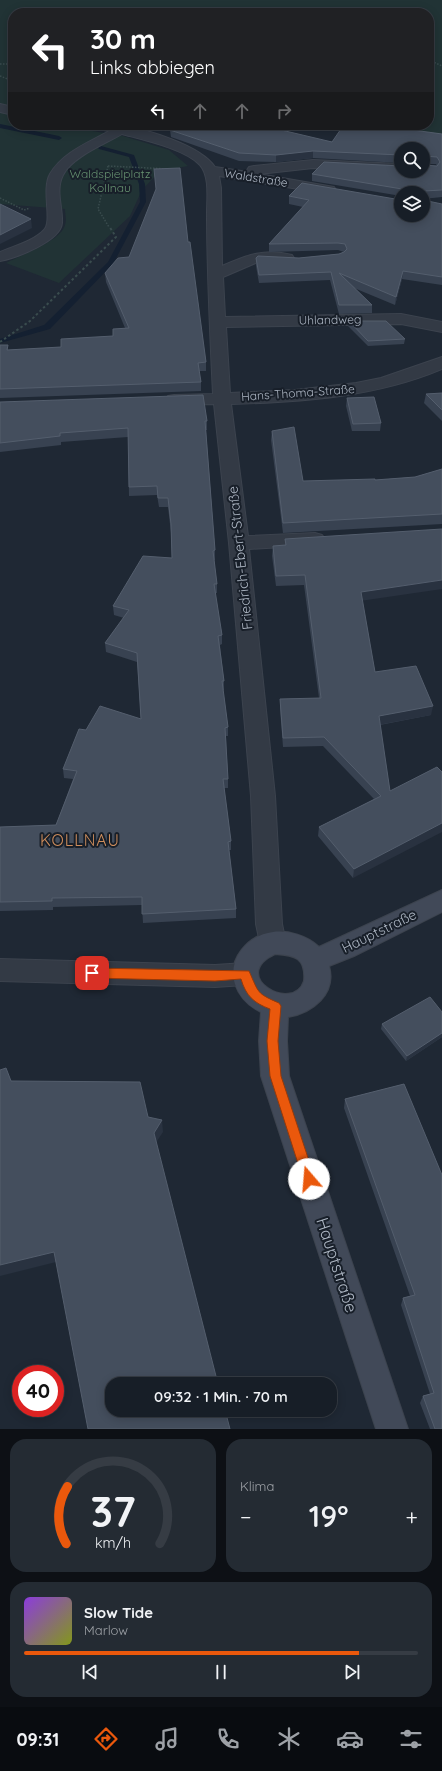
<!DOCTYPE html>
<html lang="de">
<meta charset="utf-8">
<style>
:root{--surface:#171e27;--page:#242b33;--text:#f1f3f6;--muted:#9ea2a7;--line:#363c44;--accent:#ea580c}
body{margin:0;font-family:Quicksand,sans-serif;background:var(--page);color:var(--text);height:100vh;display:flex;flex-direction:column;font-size:15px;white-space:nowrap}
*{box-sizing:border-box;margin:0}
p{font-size:13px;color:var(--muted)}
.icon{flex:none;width:22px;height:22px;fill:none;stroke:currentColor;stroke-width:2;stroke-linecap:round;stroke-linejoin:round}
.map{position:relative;height:1429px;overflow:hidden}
.sheet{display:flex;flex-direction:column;gap:10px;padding:10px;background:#0d1015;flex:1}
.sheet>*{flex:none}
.hud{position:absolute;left:8px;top:8px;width:426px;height:122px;border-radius:16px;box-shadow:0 2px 10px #0003,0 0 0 1px var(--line);background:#202124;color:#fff;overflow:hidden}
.fabs{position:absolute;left:394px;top:142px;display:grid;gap:8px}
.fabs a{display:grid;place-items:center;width:36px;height:36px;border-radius:50%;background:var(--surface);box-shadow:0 2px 10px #0003,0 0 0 1px var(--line);font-size:20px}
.speed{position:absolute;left:12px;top:1365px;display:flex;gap:8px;font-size:20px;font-weight:700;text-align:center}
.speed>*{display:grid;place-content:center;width:52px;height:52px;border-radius:50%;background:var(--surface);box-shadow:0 2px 10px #0003,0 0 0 1px var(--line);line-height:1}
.speed .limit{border:6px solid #d22;background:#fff;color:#111}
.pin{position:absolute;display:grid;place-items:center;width:34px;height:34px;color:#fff;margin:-17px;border-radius:8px;box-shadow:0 2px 6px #0006}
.me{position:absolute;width:44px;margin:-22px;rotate:342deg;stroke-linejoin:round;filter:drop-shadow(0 0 3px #0008)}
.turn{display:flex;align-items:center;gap:14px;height:84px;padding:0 16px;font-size:18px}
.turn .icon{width:52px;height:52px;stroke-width:2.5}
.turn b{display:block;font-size:28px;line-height:34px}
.lanes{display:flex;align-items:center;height:38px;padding:0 16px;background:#0003;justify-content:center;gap:20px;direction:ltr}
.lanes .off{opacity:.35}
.big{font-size:30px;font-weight:600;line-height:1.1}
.sheet .card{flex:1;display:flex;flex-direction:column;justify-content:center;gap:6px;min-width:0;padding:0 14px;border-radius:16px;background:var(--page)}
.sheet .dial{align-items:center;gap:0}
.dial svg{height:104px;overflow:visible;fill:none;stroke:var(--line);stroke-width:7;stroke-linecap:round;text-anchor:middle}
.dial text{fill:var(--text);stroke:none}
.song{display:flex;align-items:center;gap:12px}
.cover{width:48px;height:48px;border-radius:6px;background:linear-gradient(135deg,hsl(270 70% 55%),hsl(70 70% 35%))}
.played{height:4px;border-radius:2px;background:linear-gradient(90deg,var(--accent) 85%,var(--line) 85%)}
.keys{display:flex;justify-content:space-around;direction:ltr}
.heat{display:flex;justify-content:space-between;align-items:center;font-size:22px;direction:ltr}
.sheet .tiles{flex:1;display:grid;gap:10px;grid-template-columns:1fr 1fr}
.card:last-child{grid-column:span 2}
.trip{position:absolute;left:105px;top:1377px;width:232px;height:40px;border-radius:16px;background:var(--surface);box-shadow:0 2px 10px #0003,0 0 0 1px var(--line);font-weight:600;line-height:40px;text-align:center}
.menu{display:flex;height:64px;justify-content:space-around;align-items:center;background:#090c10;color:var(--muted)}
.menu .icon{width:28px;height:28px}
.menu .active{color:var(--accent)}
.menu b{font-size:18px;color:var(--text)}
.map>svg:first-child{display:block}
</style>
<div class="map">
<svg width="442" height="1429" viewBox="0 0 442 1429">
<rect width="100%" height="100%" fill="#1f2834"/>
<path fill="#213335" d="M0,0H442V136L288,125H429V13H13V125H56L123,136L169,150L188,166L160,171L142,190L130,216L59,283L6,263C21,255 61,241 65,225C67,220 65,214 65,209L0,204Z"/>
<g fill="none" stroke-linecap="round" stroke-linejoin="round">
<g fill="#142031" fill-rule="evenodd">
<path d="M0,124L59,136L62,138L59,140L0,128Z"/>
<path d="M101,146L134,155L145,184L146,202L113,264L50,329L0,343V339L44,325L108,262L140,202L139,184L129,157L99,149L98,148Z"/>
</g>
<defs>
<g id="street">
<path d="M0,104L13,107V115L0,112Z"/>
<path d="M92,125C101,125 113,124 122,125C148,130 200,145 215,167L248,172L247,170L249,167L254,166L313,160L401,164V171H405L401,172L313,168L259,174L334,187L336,190L334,193L329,194L219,176L221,188L222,266C247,255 265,248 292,255L294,258L292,261L258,262L223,277L225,317L401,314L442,322V332L401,324L226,327L230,393L295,390L356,383L381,378L442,357V369C376,397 302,402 231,404L248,536L315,533L322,535L325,539L322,543L315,545L249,549L275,796L282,924L286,943L282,951L273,954L264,951L260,943L256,924L251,796L229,543L214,404L174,405L168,404L165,400L168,396L174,395L213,394C210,333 207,273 207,212C207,199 210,176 200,165C185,149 144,140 122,134C105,144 72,157 63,175C55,191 63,207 62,223C61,241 16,258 0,261V252C14,246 34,241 44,230C53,221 41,190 50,174C63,152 88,143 109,131L93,128Z"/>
<path d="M0,959L215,965L245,963L254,966L258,974L254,982L245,985L215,987L0,981Z"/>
</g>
<path id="secondary" d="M442,890V912L354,956L329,966C337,994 312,1013 288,1017L287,1041L289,1076L408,1429H376L261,1076L259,1041L261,1012C248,1006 240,998 235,984C227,959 248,935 273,932C288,930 308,936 319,947ZM275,954C295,955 306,958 304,981C293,1014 228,976 275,954Z"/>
</defs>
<use href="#street" stroke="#3c434e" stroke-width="2"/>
<use href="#secondary" stroke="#3c434e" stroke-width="2"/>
<g stroke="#3a4c4e" stroke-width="1.5" stroke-dasharray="1.5 1.5" stroke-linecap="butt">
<path d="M429,60L442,66"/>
<path d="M0,64H13"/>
<path d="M0,76L13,81"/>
<path d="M108,166L169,169"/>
<path d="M108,166L98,209L109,227"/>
<path d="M0,198L24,210L30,208"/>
</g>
<path stroke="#3a4c4e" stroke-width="2" stroke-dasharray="2.5 2.5" stroke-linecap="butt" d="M0,342L30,321L116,237L109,226"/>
<use href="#street" fill="#333a45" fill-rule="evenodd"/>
<use href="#secondary" fill="#414958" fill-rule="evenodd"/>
</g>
<g fill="#384251">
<path d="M149,125H167L162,128Z"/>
<path d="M348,126L442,134V197L423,199V193H401V196L312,181V174L401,166H437L436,164H423L401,149V163L313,158L276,162L239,161L171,137L170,130L332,142Z"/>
<path d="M289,196L442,204V285L402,279L395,305L354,288L372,305V313L339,314L330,280L259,283L256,266V258H299L339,254L344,252L338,250L269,252V244L303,207L289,204Z"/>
<path d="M188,242L206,362V371H199L201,382V391L0,398V345H8V350L61,347L113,336L125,328L106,282L105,273L129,257Z"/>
<path d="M349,321L405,339L404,344L368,346L348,326Z"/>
<path d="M442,393V421L424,403L426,394Z"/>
<path d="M347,398L381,423L380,431H352L346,406Z"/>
<path d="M0,402L207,421V430H206L215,550V560H214L217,584V593H215L222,635V644L220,645L224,681V690H223L228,727V736H226L228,779V788H224L231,841V850H229L236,909V918L143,923L142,905L53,907V910L0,911V827L56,825L73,779L64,778L63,769L86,730L141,719L137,662L106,652L105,643L124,618L114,615L113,606L172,558L171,533L168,507H159L157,495L129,496L128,437L61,442V445L0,452Z"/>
<path d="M272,431L303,481L375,480L415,477L442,469V524L283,533L271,440Z"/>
<path d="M285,539L362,601L375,672L431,715L380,725L390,791L353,878L318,836L319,827L374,799L323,746L283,747L280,709V699L319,698L304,585L276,586L272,556L273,546L285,545Z"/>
<path d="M442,1012V1037L406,1061L381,1029L382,1024Z"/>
<path d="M404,1084L442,1429H430L420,1403L423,1396L430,1394L401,1305L403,1298L410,1296L344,1108L345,1099Z"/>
</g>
<g fill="#293240">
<path d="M162,125H167L162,128Z"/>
<path d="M313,151V158L276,162V155Z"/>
<path d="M31,219L32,228L0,244V235Z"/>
<path d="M403,271L402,279L395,305L396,297Z"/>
<path d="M442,580V589L360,601L361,592Z"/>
<path d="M433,706L431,715L378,725L379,716Z"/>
<path d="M442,823V832L353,878L354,869Z"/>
<path d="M442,1033V1037L406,1061L407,1056Z"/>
<path d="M162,1120L163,1132L155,1144L154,1133Z"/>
<path d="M54,1252L56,1262L0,1276V1265Z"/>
</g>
<g fill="#444e5d" stroke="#545e6d">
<path d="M180,125H260L332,142L343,126H348V125H376L442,134V190L424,191L422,193H403L402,189L312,174L324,162L401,166V171H423V165L437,166L440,162L437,157L424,156L423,160V149H401V155L313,151L276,155L239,153L170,130Z"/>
<path d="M180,168L188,242H190L206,362L198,363L201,382L0,389V345H8L7,350L61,347V339L113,336V329L129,328L105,273L118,258L129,257L156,189L154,169Z"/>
<path d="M302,183L401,200V215H423V200L442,204V277L403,271L396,297L339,273L372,305H339L331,272L259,275L256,258L258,256L299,258L339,254L344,252L347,249L345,244L338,243L269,244L309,200L289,196Z"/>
<path d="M0,204L31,219L0,235Z"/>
<path d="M349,321H386L405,339L368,341Z"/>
<path d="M442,393V410L426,394Z"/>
<path d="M203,395L207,421H205L215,550L213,551L217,584H214L222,635L218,636L224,681H222L228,727L225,728L228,779H223L231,841L228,842L236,909L142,914V897L52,898V901L0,902V827L56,825L77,771L63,769L79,729L86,730L100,706L141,719L137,653L105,643L129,610L113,606L143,556L172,558L171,524L168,498H158L157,486L129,487L128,428L60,433V436L0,443V402Z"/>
<path d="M374,397L381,423L353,424L347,398Z"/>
<path d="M294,427L303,481L375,479V480L415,477L442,469V514L283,523L272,431Z"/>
<path d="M442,529V580L361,592L375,672L416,666L433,706L379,716L390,791L437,767L442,772V823L354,869L319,827L381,796L324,737L283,738L280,699L321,698L305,575L276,576L273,546L286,545L285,539Z"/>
<path d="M430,997L442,1012V1033L407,1056L382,1024Z"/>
<path d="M6,1068L11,1081L140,1082L148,1117L162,1120L154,1133L218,1384H112V1410H225L230,1429H88L54,1252L0,1265V1070Z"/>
<path d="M404,1084L442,1175V1429H435L423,1396L434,1393L403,1298L415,1295L345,1099Z"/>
</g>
<path fill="#ea580c" stroke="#983908" d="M92,968L249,971C259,993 256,993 279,1003L281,1006L278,1041L281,1076L315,1179L313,1183L309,1185L305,1183L303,1179L270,1076L267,1041L270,1009C254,1003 246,996 241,979L215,981L92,978L89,976L87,973L89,969Z"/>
<g text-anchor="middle" stroke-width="4" stroke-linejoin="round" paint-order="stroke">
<g font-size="12" fill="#669170" stroke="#181f29">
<text x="110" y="178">Waldspielplatz<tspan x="110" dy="14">Kollnau</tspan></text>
</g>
<g font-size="12" fill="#acb5c2" stroke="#181f29">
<text transform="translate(256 178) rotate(9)" y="4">Waldstraße</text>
<text transform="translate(330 320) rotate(-1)" y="4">Uhlandweg</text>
<text transform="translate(298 393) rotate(-4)" y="4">Hans-Thoma-Straße</text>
</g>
<g font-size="14" fill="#acb5c2" stroke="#181f29">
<text transform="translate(240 558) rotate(-96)" y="5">Friedrich-Ebert-Straße</text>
<text transform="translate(379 931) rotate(-26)" y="5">Hauptstraße</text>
</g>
<g font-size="16" letter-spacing="1" fill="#ce8d5c" stroke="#181f29">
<text x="80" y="846">KOLLNAU</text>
</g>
<g font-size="17" fill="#acb5c2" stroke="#181f29">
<text transform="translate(337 1265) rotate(72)" y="6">Hauptstraße</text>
</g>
</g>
</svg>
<div class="fabs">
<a><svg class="icon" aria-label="search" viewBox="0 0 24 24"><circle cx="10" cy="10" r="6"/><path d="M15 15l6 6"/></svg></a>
<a><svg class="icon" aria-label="layers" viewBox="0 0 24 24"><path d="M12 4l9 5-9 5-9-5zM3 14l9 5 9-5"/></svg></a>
</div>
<div class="speed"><div class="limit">40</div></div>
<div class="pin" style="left:92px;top:973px;background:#d93025"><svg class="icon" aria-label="arrive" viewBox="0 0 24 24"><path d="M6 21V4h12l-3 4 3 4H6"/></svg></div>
<svg class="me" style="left:309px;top:1179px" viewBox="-20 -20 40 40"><circle r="19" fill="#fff"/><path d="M0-13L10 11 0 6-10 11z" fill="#ea580c"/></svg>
<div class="trip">09:32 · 1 Min. · 70 m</div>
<div class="hud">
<div class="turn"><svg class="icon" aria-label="left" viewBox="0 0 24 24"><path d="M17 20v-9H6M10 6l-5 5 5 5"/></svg><div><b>30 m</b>Links abbiegen</div></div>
<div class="lanes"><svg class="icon" aria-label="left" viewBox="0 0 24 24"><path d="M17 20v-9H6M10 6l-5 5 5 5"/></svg><svg class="icon off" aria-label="ahead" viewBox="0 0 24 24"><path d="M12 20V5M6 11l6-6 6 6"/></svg><svg class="icon off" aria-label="ahead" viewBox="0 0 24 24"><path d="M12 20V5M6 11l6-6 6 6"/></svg><svg class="icon off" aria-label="right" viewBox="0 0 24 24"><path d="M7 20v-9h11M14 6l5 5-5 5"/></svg></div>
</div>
</div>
<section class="sheet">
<div class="tiles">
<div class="card dial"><svg viewBox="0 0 100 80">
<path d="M14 69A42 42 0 1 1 86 69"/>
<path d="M14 69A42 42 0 0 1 15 25" stroke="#ea580c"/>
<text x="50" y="56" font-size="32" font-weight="700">37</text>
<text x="50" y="72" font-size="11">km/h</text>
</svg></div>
<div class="card"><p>Klima</p>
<div class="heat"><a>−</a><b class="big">19°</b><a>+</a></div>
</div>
<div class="card">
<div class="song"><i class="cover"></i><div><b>Slow Tide</b><p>Marlow</p></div></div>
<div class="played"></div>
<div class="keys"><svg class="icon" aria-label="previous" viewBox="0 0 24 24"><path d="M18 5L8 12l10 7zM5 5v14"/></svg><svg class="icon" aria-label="pause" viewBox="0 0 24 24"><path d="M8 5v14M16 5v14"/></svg><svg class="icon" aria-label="next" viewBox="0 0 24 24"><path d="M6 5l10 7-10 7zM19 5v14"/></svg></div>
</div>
</div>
</section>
<nav class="menu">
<b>09:31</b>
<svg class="icon active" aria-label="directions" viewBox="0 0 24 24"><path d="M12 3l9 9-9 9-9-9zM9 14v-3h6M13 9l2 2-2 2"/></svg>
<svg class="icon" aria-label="music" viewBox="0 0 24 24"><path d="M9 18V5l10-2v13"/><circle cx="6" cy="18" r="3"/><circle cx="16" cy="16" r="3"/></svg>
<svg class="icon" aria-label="phone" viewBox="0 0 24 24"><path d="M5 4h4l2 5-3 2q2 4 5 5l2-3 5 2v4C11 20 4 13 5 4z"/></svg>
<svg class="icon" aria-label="climate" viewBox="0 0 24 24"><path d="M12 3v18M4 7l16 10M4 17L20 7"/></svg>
<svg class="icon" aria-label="car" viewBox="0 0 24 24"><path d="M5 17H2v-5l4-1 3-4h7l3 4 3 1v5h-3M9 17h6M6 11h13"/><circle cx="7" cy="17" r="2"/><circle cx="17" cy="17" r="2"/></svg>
<svg class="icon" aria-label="filters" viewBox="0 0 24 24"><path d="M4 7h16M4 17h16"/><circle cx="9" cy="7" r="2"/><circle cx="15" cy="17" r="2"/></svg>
</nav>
